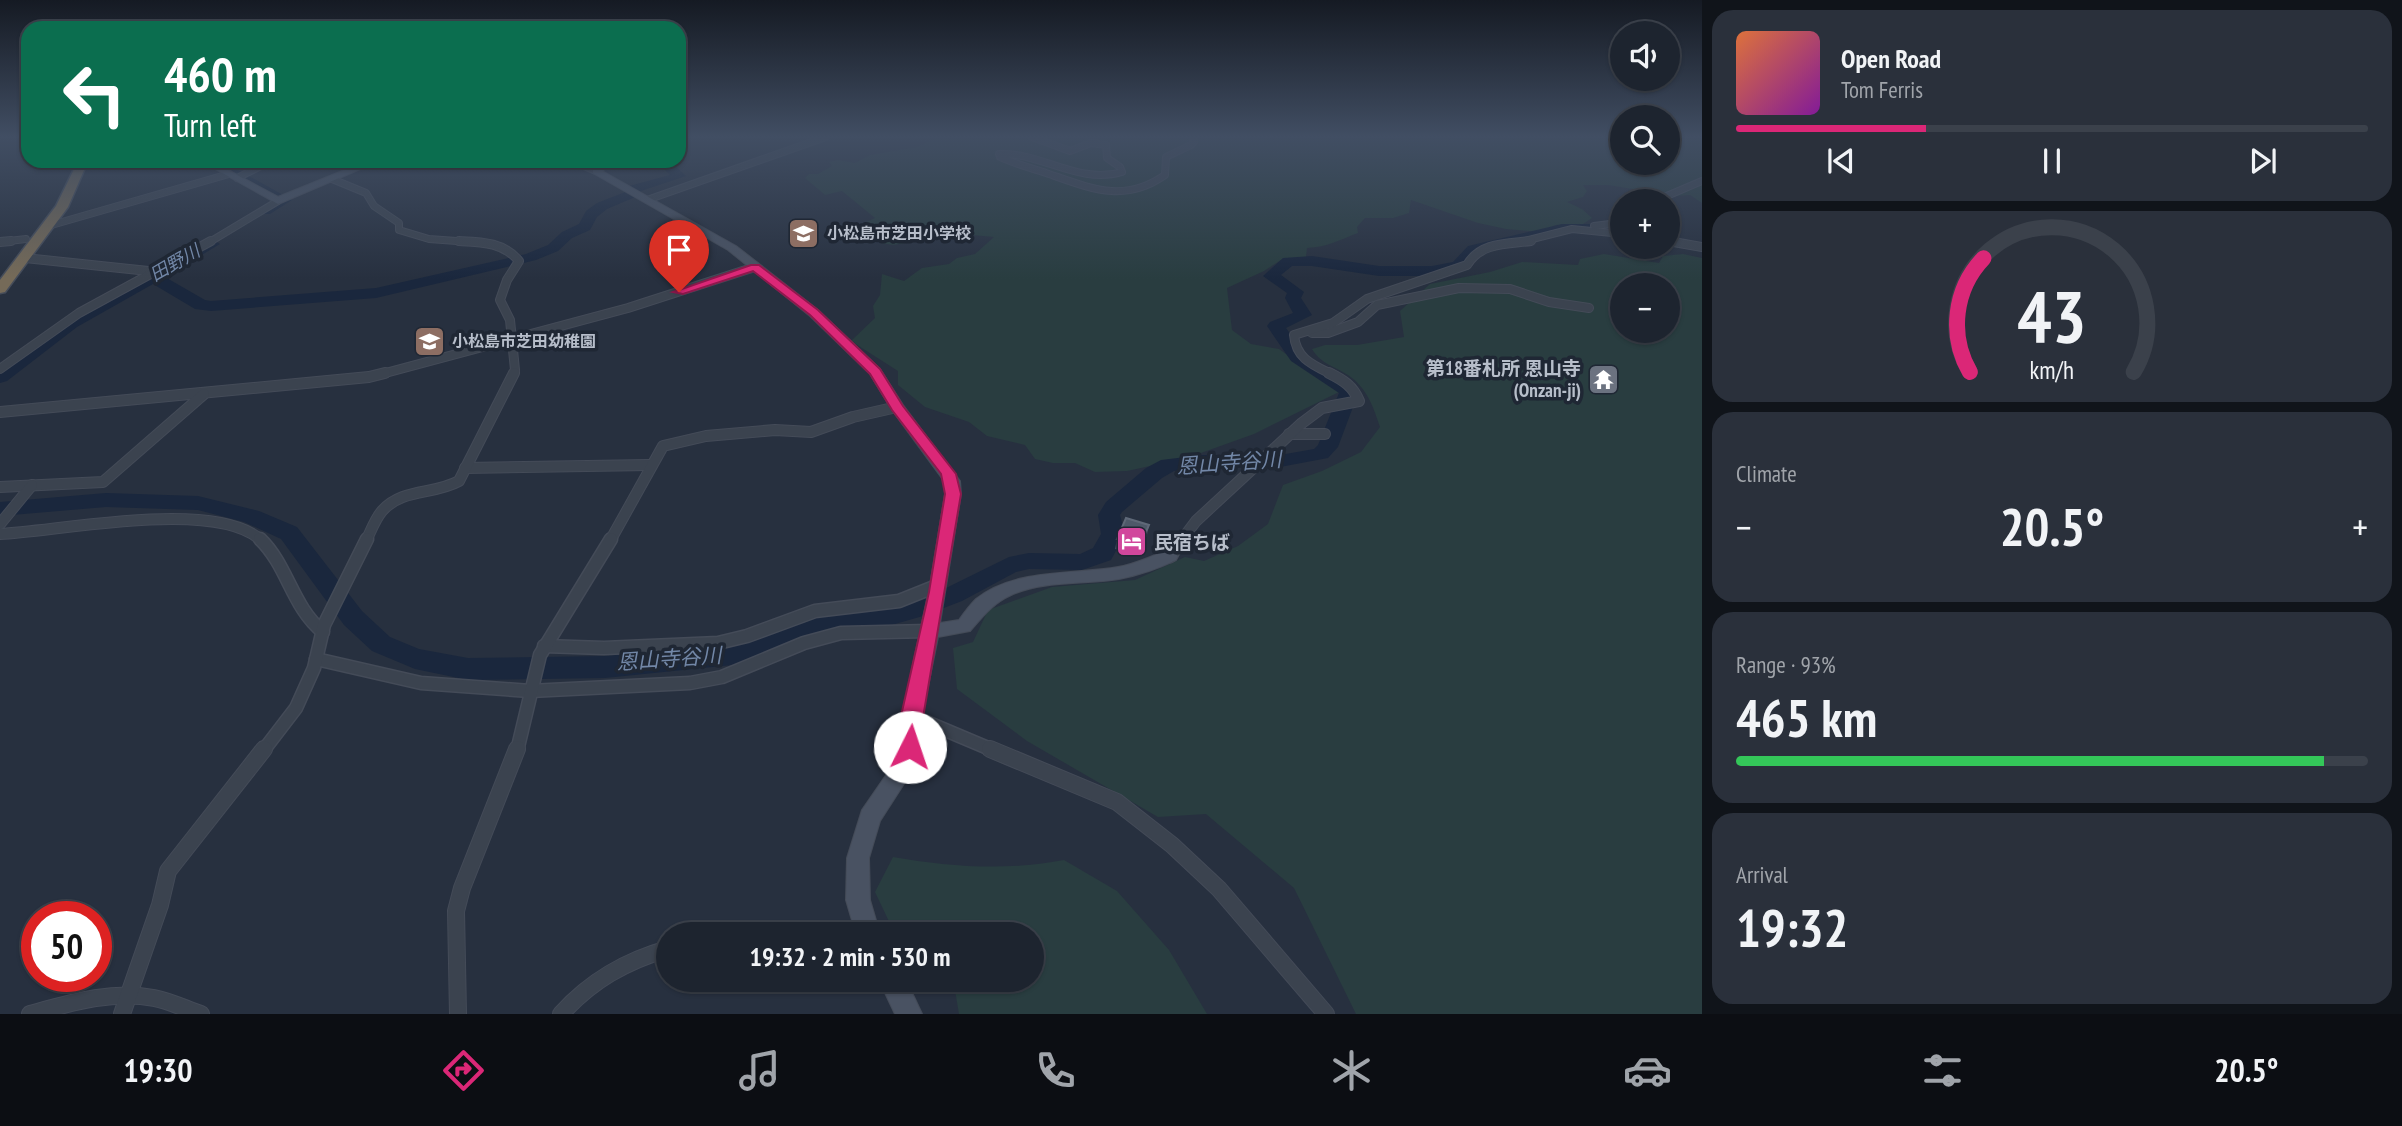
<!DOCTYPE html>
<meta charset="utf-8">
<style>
:root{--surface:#1d242f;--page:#2a303b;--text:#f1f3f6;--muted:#a0a4aa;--line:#3b414b;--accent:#db2777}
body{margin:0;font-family:"PT Sans Narrow","Noto Sans JP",sans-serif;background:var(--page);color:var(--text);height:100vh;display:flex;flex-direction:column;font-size:26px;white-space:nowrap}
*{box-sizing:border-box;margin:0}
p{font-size:23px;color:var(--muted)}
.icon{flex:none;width:38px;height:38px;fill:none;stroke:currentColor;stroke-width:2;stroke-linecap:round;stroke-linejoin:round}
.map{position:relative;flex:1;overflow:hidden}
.side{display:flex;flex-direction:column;gap:10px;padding:10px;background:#10141a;width:700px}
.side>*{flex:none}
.banner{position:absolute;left:21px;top:21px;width:665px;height:147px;border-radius:21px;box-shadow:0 2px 5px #0004,0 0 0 2px var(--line);background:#0b6e4f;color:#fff;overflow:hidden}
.controls{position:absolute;left:1610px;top:21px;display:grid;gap:14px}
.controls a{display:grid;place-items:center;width:70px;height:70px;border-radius:50%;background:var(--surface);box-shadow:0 2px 5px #0004,0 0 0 2px var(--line);font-size:35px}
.speed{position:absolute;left:21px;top:901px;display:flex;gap:14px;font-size:35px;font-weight:700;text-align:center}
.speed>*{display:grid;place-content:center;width:91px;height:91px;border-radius:50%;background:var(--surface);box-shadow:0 2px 5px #0004,0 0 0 2px var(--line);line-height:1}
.speed .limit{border:10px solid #d22;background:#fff;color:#111}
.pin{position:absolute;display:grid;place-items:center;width:60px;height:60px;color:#fff;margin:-72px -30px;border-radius:50% 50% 50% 0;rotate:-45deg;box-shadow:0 0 7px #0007}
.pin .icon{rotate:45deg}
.me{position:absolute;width:77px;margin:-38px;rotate:4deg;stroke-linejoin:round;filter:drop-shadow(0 0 5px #0008)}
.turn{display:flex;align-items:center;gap:24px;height:147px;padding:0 28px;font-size:32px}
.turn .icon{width:91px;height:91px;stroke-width:2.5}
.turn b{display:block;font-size:49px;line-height:60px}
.big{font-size:52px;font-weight:700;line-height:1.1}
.side .card{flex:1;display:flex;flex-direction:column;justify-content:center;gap:10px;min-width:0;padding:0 24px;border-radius:21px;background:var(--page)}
.side .dial{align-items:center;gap:0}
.dial svg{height:182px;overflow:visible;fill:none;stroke:var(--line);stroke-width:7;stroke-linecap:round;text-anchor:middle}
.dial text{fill:var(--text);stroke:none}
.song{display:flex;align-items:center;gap:21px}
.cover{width:84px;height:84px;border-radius:10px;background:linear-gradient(135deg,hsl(20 70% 55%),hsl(290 70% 35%))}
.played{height:7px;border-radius:4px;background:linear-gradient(90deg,var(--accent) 30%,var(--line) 30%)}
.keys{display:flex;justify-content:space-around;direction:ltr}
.heat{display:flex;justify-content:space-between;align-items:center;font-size:38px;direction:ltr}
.charge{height:10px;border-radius:5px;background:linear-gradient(90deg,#34c759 93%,var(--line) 0)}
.trip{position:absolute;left:656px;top:922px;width:388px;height:70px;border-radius:35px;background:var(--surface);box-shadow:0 2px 5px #0004,0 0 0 2px var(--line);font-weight:700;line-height:70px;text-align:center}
.menu{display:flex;height:112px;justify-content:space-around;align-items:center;background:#0c0e13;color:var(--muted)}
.menu .icon{width:49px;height:49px}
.menu .on{color:var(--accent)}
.menu b{font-size:32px;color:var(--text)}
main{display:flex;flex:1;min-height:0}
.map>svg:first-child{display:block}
</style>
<main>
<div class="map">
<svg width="1702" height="1014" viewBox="0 0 1702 1014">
<rect width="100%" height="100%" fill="#27303f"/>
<g fill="#293d40" fill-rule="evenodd">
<path d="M938,137H1622V163H1668V137H1702V203L1690,195L1676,196L1608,185H1583L1587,191L1583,197L1567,202L1582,209L1592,218L1583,224L1556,225L1541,232L1506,229L1478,223L1411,200L1409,213L1393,218H1365L1357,227L1358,233C1339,240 1328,247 1307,248L1306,257L1281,260L1264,271L1227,288L1232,330L1251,344L1279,349L1339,392L1254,434L1187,458L1127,471L1095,472L1075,463H1053L1035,459L1025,445L987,436L969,422L925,407L898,385V371L851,341L875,318L873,306L880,295L882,274L904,281L922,268L949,264L957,258L975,254L994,237L961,234L893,245L881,243L870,231L858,226L875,218L842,191L825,195L805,178L809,174H818L832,166L829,162L838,160L855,163L870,155L917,147Z"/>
<path d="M1604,254L1659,263L1663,256L1683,254L1702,258V1014H1356L1294,888L1206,814L1158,817L1027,741L957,689L953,648L973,642L988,610L1052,587L1135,580L1185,557L1204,561L1238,546L1268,524L1283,485L1322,471L1361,452L1380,427C1373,406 1367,388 1348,375C1334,366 1321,364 1312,349L1325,345H1357L1404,337L1400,311L1430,284L1490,272L1522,262L1578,265L1580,259ZM1622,285H1668V331H1622Z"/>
<path d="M893,857C950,867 1007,871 1064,860L1117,891L1169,950L1207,1014H959L954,984L950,980H1032V934H895L875,892Z"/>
</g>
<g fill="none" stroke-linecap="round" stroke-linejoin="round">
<g fill="#1a273d" fill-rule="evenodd">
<path d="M679,137H686L679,141Z"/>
<path d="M207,161H222L292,200L270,214H260V208L275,200Z"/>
<path d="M661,161H673V164L686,176L641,191L640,195L607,209L597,217L590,230L572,238L558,251L536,260L376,298L211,311L195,309L153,284L77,327L7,381L0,383V368L65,319L207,241L212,239L220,244L165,277L205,300L211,301L376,288L526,254L548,245L562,232L579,224L586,211L597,203L628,191L629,186L670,175L660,165Z"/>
<path d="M1562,224H1595L1602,228L1595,232H1563L1533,241L1504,244L1478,252L1464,269L1432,276H1379L1312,266H1292L1281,275L1304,292L1301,298L1312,315L1286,328L1304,353L1359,391L1338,447L1328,458L1280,467H1202L1174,471L1162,478L1122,512L1120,515L1125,534L1111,560L1082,570L1029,569L1016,572L962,601L923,616L888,626L820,632L742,664L605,678L468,680L415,669L372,651L344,625L281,539L244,522L198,510L106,507L0,516V502L106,493L198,496L259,511L297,527L362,611L390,637L419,649L468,658L605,656L739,644L817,613L888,606L909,601L944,589L1009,557L1029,553L1080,554L1093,548L1101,534L1098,515L1106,502L1146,468L1161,460L1202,455H1280L1314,449L1318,445L1339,393L1291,361L1267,326L1270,322L1293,313L1285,298L1287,293L1263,276L1283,258L1312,256L1379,266H1432L1453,262L1468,246Z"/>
</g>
<defs>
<g id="street-far4">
<path d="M1032,137L1070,151L1091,143L1106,145L1107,158L1120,167L1122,172C1079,185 1041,152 999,154L1000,157C1015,164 1031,168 1046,173C1090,188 1124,204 1165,175L1166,157L1191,145L1194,142L1193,137"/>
<path d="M572,161L596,171"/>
<path d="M237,178L271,161"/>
<path d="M332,179L366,193L374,206L399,223V230L429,239L484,243"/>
<path d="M647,200L826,137"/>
<path d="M1655,201L1702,181"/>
<path d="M48,226L229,174"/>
<path d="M1594,226L1618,223L1622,218"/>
<path d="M1668,241L1677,243"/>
<path d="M0,242L26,239"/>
<path d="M208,243L278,201"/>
<path d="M1517,243L1572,229L1622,234"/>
</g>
<g id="street-far3">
<path d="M459,241C482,242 503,242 519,261L507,280L500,300L510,320L515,370L513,375"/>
<path d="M1668,241L1702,247"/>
<path d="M0,242L11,241"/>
<path d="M25,258L158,272"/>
<path d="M1312,333H1328L1358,322L1377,305L1459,288L1510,289L1549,302L1589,308"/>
<path d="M0,369L79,313L211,241"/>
<path d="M378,375L628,308L755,267"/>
<path d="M1333,375C1313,365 1296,359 1294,335L1333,323L1367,299L1467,265C1481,242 1507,244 1531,241"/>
</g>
<g id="street-far2">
<path d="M0,412L369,377L385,373"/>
<path d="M1289,434H1325"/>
<path d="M465,468L650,465"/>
<path d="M0,487L103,482L204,394"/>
<path d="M0,524L32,485"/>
<path d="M0,534C61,531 217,498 262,541"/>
<path d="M366,541C371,531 375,519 382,511C402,488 434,495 459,481L514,373"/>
<path d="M610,541L663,446L706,436L775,430L811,432L853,417L897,407"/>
<path d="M1181,541L1196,521L1302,423L1322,408L1359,401C1353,386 1343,380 1329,373"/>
</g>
<g id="street-far1">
<path d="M260,539C288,566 292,607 323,632"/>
<path d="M1170,556L1182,539"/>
<path d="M544,646L604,648L718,643L747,636L815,611L899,601L939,585"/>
<path d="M316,659L421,683L530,691L690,683L722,677L804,643L841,633L929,631"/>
<path d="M912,716L995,751"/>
<path d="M263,751L296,708L314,668L324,625L367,539"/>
<path d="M517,751L540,655L611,539"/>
</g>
<g id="street">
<path d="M990,749L1117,802L1172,845L1219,889L1326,1014"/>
<path d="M802,934L865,930"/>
<path d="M30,1014C70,1003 112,990 154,998C170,1001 186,1009 201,1014"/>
<path d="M122,1014L160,905L168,871L264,749"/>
<path d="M458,1014L456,911L462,888L517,749"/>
<path d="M561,1014C591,981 625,961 668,949"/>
</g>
<g id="secondary">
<path d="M201,161H211L278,197L367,161H379L278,204Z"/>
<path d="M607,161H617L602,171L736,246L818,310L880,369L903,405L960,481L961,494L940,623L959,620C964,613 970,605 976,599C1015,568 1072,575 1118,567C1137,564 1152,555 1170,550L1178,556L1176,560C1157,569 1139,575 1119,579C1084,585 1044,580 1011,595C993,603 983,616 970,631L938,637L922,716L920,747L907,779L880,821L869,858L870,900L880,934H856L846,900L847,858L862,810L891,768L900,747L902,716L930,585L945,494L944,481L892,410L870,374L810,316L728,250L593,173V169Z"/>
<path d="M879,980H906L922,1014H895Z"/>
</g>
<path id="highway" d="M78,161H88L68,207L5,292L0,293V280L56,206Z"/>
</defs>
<use href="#street-far4" stroke="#444b58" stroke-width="8"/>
<use href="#street-far3" stroke="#444b58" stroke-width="10"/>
<use href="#street-far2" stroke="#444b58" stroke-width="12"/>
<use href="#street-far1" stroke="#444b58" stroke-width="15"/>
<use href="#street" stroke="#444b58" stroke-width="18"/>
<use href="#secondary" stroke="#444b58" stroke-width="2"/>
<use href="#highway" stroke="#464d5a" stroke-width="3"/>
<use href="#street-far4" stroke="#3b434f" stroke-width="6"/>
<use href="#street-far3" stroke="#3b434f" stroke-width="8"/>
<use href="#street-far2" stroke="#3b434f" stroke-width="10"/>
<use href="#street-far1" stroke="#3b434f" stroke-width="12"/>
<use href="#street" stroke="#3b434f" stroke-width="16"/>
<use href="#secondary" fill="#495262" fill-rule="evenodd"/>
<use href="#highway" fill="#756a58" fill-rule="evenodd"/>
</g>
<path fill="#424d5d" d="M1149,525L1147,535L1138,556L1115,549L1117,539Z"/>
<path fill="#323c4c" d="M1149,525L1147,535L1138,556L1140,546Z"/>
<path fill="#4e5969" stroke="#5f6978" stroke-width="2" d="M1126,518L1149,525L1140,546L1117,539Z"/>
<linearGradient id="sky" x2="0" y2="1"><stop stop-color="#151a23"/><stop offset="0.49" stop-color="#414e63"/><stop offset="1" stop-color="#414e63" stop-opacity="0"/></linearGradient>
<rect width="1702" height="279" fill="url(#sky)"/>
<path fill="#db2777" stroke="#8e194d" stroke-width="2" d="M751,265H759L818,310L880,369L903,406L956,474L961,494L917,753L910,756L902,753L899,747L901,716L929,592L945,494L941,474L892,410L870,374L810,315L753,271L683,294L673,292Z"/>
<defs>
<symbol id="school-square" viewBox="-11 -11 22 22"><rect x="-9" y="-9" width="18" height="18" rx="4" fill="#8d6e63" stroke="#1f2734"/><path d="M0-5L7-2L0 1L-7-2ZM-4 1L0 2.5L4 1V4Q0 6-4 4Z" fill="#fff"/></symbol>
<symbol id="temple-square" viewBox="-11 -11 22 22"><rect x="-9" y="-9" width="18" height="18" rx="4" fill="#6b7280" stroke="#1f2734"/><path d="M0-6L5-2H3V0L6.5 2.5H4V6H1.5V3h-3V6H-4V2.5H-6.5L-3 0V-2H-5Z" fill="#fff"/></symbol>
<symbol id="hotel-square" viewBox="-11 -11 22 22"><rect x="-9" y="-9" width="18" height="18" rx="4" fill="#d1479c" stroke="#1f2734"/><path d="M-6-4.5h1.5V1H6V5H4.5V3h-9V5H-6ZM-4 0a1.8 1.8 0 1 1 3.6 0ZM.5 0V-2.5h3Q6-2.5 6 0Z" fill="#fff"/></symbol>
</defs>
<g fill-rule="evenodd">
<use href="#school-square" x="786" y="216" width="35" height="35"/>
<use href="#school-square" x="412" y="324" width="35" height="35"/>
<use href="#temple-square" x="1586" y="362" width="35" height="35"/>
<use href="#hotel-square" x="1114" y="524" width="35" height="35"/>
</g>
<g text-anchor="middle" stroke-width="7" stroke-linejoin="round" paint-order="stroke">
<g font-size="16" font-weight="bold" fill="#b7beca" stroke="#1f2734" text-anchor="start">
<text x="827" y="239">小松島市芝田小学校</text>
<text x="452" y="347">小松島市芝田幼稚園</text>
</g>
<g font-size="18" font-style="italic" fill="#7287a7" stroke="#1f2734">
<text transform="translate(175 263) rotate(-30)" y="6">田野川</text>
</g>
<g font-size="19" font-weight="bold" fill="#b7beca" stroke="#1f2734" text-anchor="end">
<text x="1581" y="375">第18番札所 恩山寺<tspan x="1581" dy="22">(Onzan-ji)</tspan></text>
<text x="1154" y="549" text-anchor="start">民宿ちば</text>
</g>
<g font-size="21" font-style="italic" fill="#7287a7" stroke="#1f2734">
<text transform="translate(1229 463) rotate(-4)" y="7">恩山寺谷川</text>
<text transform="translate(669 659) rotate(-4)" y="7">恩山寺谷川</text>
</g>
</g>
</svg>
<div class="controls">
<a><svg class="icon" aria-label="sound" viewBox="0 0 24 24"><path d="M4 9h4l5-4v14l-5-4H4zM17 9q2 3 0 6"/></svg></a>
<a><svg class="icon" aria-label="search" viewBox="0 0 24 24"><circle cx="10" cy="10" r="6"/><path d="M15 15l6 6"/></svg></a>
<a>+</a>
<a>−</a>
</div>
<div class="speed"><div class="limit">50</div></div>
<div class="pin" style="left:679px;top:292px;background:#d93025"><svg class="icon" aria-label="arrive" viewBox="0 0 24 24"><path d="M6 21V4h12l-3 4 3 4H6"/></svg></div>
<svg class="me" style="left:910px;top:747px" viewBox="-20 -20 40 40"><circle r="19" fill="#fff"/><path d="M0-13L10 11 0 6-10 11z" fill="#db2777"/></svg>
<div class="trip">19:32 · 2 min · 530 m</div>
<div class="banner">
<div class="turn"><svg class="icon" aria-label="left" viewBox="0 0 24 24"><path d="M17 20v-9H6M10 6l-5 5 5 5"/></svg><div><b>460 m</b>Turn left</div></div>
</div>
</div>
<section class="side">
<div class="card">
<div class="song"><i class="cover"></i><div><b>Open Road</b><p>Tom Ferris</p></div></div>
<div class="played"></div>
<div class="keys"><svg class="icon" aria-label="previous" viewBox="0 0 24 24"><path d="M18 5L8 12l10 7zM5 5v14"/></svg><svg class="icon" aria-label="pause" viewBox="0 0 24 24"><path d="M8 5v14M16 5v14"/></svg><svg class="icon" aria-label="next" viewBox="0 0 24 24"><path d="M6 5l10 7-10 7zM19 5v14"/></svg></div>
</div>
<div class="card dial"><svg viewBox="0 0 100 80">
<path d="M14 69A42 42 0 1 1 86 69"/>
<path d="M14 69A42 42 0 0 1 20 19" stroke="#db2777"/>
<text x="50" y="56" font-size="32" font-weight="700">43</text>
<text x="50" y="72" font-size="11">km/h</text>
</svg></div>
<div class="card"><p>Climate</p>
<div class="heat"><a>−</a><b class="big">20.5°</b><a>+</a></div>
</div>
<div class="card"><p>Range · 93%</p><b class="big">465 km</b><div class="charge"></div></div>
<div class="card"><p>Arrival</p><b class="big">19:32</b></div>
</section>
</main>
<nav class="menu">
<b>19:30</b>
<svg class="icon on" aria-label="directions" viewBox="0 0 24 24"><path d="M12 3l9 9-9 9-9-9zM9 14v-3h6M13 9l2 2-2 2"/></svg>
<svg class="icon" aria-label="music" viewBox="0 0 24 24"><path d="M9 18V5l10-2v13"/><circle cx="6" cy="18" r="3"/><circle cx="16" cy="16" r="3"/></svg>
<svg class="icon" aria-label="phone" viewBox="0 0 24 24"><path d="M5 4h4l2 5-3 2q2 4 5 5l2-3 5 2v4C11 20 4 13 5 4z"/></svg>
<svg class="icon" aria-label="climate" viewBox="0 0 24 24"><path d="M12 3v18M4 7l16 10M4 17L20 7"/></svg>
<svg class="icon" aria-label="car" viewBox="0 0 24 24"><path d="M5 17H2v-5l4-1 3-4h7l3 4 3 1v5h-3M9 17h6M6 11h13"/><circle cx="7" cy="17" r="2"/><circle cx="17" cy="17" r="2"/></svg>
<svg class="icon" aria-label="filters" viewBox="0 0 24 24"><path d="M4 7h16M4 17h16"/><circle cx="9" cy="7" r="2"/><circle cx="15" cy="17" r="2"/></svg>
<b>20.5°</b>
</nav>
